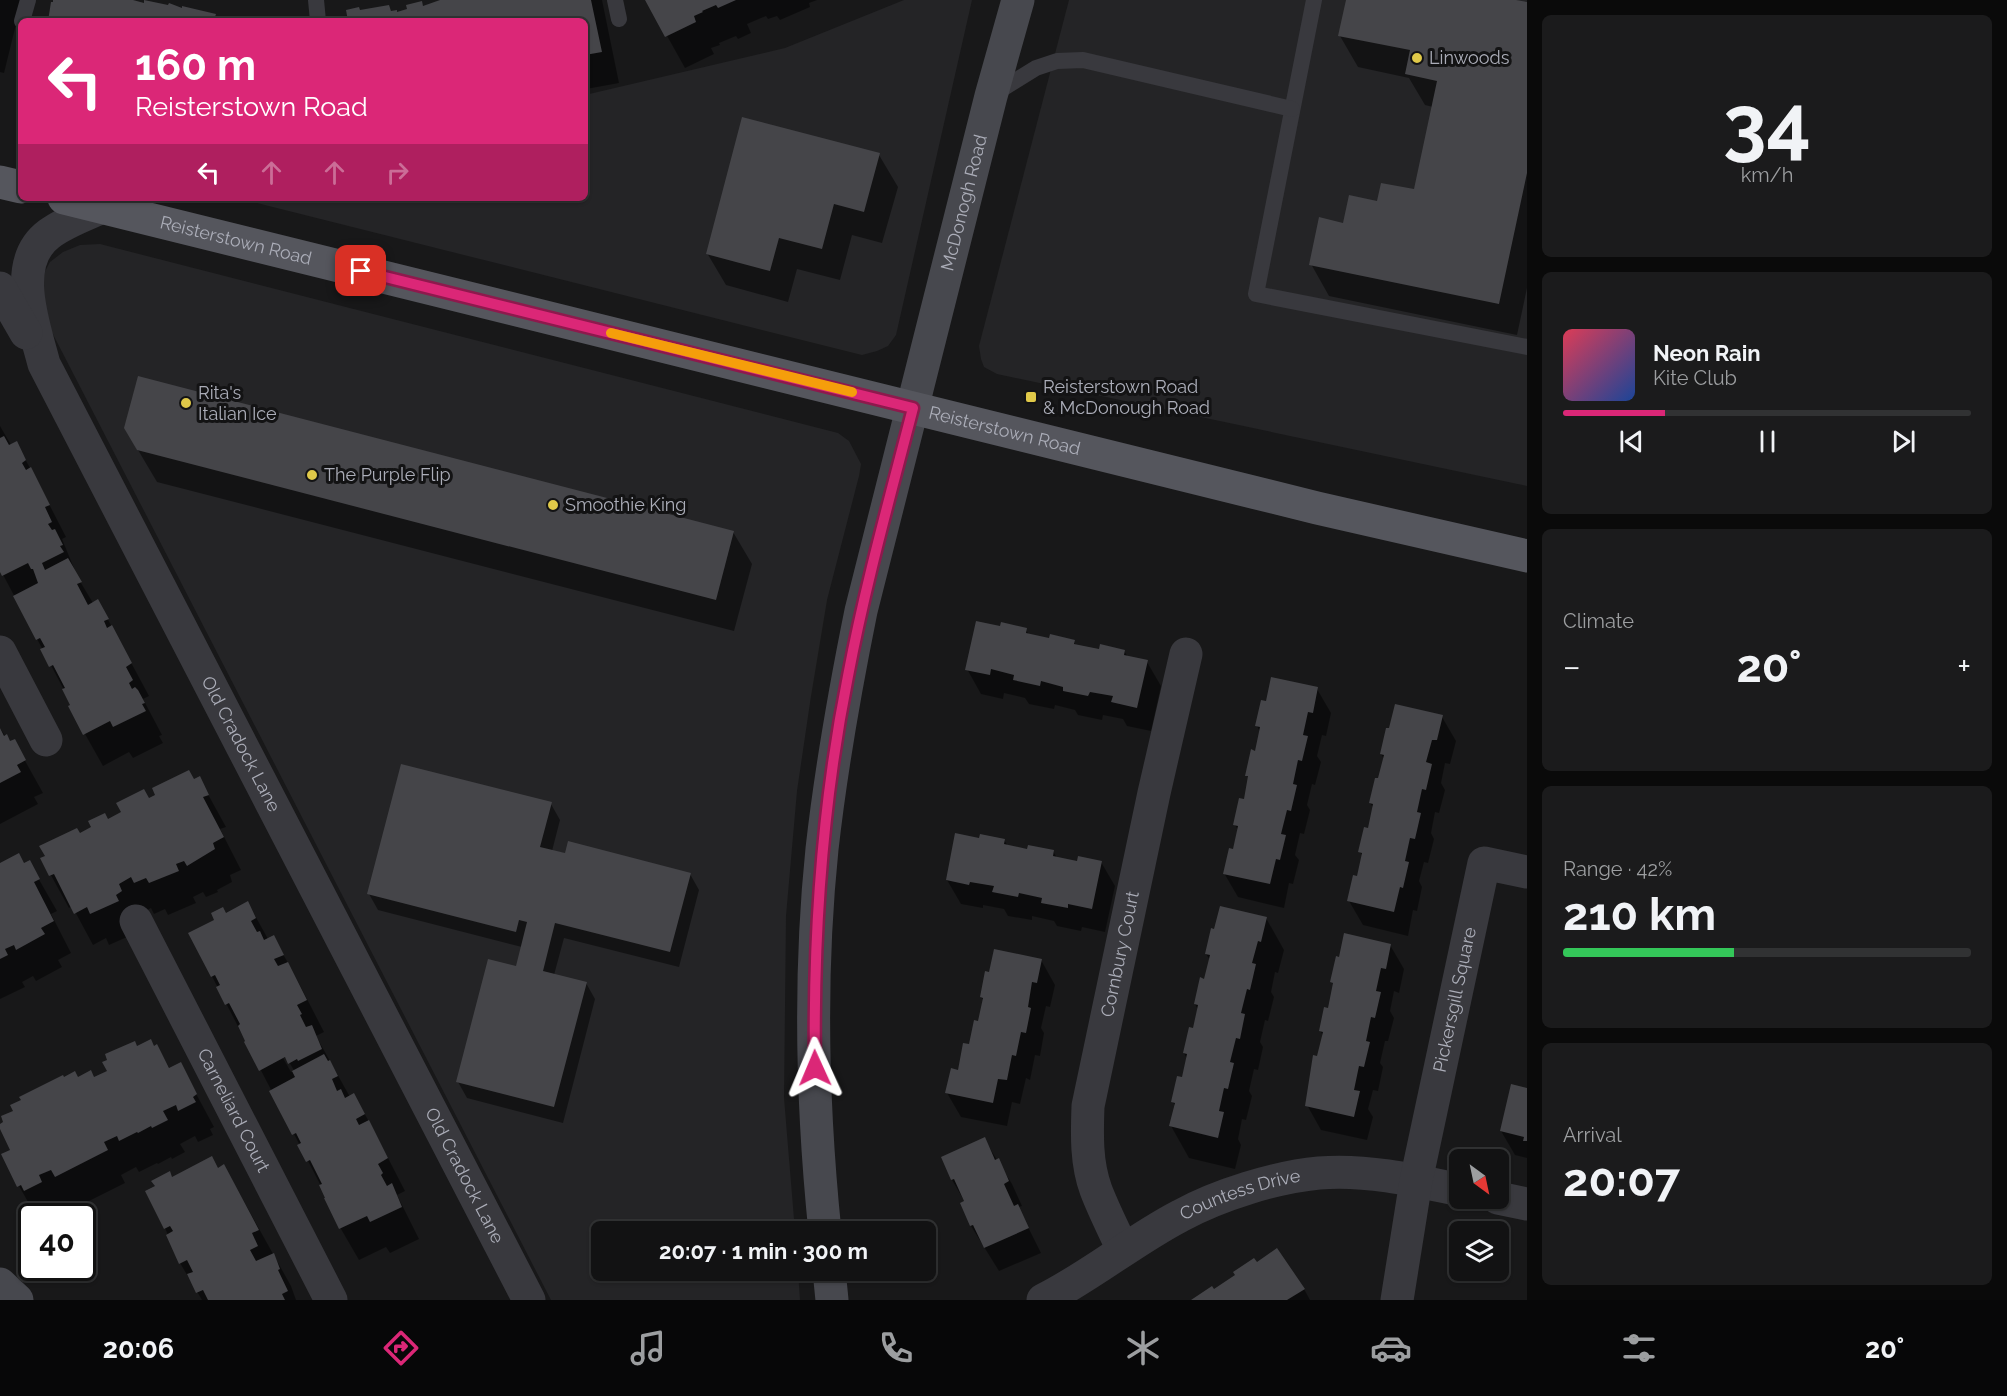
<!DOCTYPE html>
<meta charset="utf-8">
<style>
:root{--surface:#121213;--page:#1b1b1c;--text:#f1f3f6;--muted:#9c9ea0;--line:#313233;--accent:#db2777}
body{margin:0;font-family:Raleway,sans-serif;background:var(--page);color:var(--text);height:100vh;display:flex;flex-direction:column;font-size:22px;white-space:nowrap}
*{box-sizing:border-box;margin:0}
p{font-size:20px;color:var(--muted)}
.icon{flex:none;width:33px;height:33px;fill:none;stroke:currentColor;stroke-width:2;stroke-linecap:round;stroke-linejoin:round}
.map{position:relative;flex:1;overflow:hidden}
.side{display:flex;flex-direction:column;gap:15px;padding:15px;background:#0a0a0a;width:480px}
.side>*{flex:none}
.top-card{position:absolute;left:18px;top:18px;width:570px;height:183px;border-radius:9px;box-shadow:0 2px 4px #0004,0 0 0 2px var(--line);background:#db2777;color:#fff;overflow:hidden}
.needle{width:39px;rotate:147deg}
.fabs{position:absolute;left:1449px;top:1149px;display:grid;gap:12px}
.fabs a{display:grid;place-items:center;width:60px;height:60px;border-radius:9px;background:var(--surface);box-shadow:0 2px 4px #0004,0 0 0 2px var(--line);font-size:30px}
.speed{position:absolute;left:18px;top:1203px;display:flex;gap:12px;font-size:30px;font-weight:700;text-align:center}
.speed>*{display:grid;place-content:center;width:78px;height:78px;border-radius:50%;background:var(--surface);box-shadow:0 2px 4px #0004,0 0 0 2px var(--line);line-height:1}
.speed .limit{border:3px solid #111;border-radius:9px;background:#fff;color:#111}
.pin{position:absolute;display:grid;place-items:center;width:51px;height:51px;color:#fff;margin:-26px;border-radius:12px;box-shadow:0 3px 9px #0006}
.me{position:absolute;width:66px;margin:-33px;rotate:359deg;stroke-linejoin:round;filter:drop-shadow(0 0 4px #0008)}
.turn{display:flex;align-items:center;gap:21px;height:126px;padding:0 18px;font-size:27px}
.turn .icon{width:78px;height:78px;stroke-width:2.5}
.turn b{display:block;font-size:42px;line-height:51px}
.lanes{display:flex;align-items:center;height:57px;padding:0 18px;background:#0003;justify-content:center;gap:30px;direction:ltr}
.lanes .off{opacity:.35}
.big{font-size:45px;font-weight:700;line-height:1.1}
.side .card{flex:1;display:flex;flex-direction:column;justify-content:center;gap:9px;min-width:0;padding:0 21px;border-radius:9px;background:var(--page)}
.side .dial{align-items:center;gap:0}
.dial b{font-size:78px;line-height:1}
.song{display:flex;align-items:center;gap:18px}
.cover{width:72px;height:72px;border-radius:9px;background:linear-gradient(135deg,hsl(350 70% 55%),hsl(220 70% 35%))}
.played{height:6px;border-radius:3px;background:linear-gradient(90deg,var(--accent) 25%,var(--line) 25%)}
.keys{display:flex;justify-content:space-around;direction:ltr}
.heat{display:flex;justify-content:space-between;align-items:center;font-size:33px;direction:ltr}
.charge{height:9px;border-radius:4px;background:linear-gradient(90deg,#34c759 42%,var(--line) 0)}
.trip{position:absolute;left:591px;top:1221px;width:345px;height:60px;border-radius:9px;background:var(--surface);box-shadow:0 2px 4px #0004,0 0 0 2px var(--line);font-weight:700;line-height:60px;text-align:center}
.tab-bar{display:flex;height:96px;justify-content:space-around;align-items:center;background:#070708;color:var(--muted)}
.tab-bar .icon{width:42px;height:42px}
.tab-bar .on{color:var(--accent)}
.tab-bar b{font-size:27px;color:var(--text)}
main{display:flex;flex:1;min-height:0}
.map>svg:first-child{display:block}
</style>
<main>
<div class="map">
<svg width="1527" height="1300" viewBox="0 0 1527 1300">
<rect width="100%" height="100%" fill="#181819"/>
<g fill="#242426">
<path d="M904,0H972L896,335L888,346L877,351L862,355L237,198H585V95L785,48Z"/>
<path d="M1069,0H1527V486L997,374L984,367L981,359L979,346Z"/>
<path d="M100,244L838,433L849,441L861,464L859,476L827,600L811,696L797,791L786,916L784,1098L795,1231L602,1232V1270L798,1271L800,1300H551L42,313V277L50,262L63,252L80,245Z"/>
</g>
<g fill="#0007" fill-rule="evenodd">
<path d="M0,0H22L4,73L0,72Z"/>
<path d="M449,0H602L619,83L586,89L585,87V21H349L360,11L388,6L392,12L397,13L409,11L421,3L424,7Z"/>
<path d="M647,0H817L809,3L810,7L780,20L777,16L768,19L766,16L747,24L751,33L738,39L736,36L719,43L720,45L711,48L714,54L685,68Z"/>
<path d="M1348,0H1508L1527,4V288L1517,335L1329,296L1311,264L1345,224L1378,203L1415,191L1433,107L1425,105L1409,78L1358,67L1340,36Z"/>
<path d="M879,155L898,187L882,243L852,235L840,280L797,269L788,302L726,285L707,253Z"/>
<path d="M0,426L11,445L16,443L34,475L66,537L62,539L78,578L93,603L98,601L149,696L143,699L162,735L159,736L163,743L133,758L129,752L103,766L85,734L70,706L72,705L0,569Z"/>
<path d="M125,428L733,532L752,564L734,631L157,482Z"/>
<path d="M1001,628L1026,630L1029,635L1050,640L1074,641L1076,646L1100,651H1124L1128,657L1147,662L1161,686L1151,731L1127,726L1123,719L1103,715L1102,720L1078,715L1075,710L1055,705L1054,709L1029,704L1025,698L1004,693L1003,699L981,694L967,669Z"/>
<path d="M1317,689L1331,713L1326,736L1322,735L1317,756L1321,762L1315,785L1312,784L1307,805L1310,810L1304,834L1300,833L1295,855L1299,860L1293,884L1289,883L1284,908L1238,897L1224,873L1234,851L1238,830L1235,825L1245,800L1249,779L1247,775L1256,753L1260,732L1257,726L1267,703Z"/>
<path d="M1442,717L1456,741L1450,764L1445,763L1441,783L1445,790L1439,813L1435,812L1431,833L1434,839L1428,863L1424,862L1419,881L1422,887L1417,911L1413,910L1408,936L1363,925L1349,901L1358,878L1363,857L1360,852L1369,829L1374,809L1370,803L1379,780L1384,759L1381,754Z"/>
<path d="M0,728L10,743L14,741L43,793L34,797L38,804L0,824Z"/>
<path d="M199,778L226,827L220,829L241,870L230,875L232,882L217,890L218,892L206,897L203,892L193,897L196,903L168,915L165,909L154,914L151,908L136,916V933L109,945L106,938L93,945L72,906L69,908L42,859L80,835L108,820L149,800Z"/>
<path d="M551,804L560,820L552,851L690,874L699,890L679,967L564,938L554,975L586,983L595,999L563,1123L467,1098L458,1082L517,968L522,947L378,910L369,894Z"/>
<path d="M980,840H1004L1008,846L1029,851H1053L1057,858L1078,862H1101L1115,886L1105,932L1082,927L1081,931L1057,926L1054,921L1032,916V920L1008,916L1004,909L983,905V908L961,904L947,880Z"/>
<path d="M29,862L57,911L51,914L71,953L58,960L62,967L36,981L33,976L22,982L25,987L0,999V865H24Z"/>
<path d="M248,903L268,939L273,937L291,968L324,1032L316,1036L350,1097L354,1095L372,1127L405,1191L397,1195L419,1239L390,1253L386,1247L359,1260L341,1229L326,1199L321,1186L190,934ZM286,1057L295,1072H291L283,1058Z"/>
<path d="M1266,918L1284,950L1278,973L1275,972L1271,992L1274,997L1268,1021L1265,1020L1260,1042L1263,1047L1258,1070L1254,1069L1249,1091L1252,1096L1246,1120L1242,1119L1238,1139L1241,1145L1235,1169L1189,1158L1171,1126L1176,1107L1172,1101L1183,1079L1187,1059L1184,1053L1194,1029L1198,1010L1195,1004L1205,980L1210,960L1206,954Z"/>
<path d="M1390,945L1404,969L1399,993L1394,991L1390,1011L1394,1018L1388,1041H1385L1380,1063L1383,1067L1378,1091L1373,1090L1368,1109L1373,1117L1367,1140L1321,1130L1307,1105L1314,1057L1318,1058L1323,1036L1320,1030L1329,1010L1334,986L1332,982Z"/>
<path d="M1041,960L1055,985L1050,1007L1046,1006L1041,1028L1044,1033L1040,1056L1035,1055L1030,1080L1026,1078L1020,1104L1012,1102L1007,1126L961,1117L947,1093L959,1071L979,1023L984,1001L981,997Z"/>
<path d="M157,1046L170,1069L180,1064L214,1127L210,1129L213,1135L198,1142L195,1136L180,1144L185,1152L172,1159L171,1157L158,1164L157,1163L139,1172L136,1167L121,1175L125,1183L75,1208L71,1201L56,1208L59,1214L54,1216H36L19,1186L12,1150L0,1126L77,1079L94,1078L109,1071L137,1048Z"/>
<path d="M1527,1089V1158L1515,1155L1501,1131Z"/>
<path d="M984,1139L1012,1184L1022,1206L1018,1207L1041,1253L999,1271L971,1226L962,1204L965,1202L952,1180Z"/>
<path d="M224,1166L291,1286L296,1300H202L180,1263L165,1228L172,1179L218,1169Z"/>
<path d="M1257,1264L1304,1289L1310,1300H1194L1214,1291Z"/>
</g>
<g fill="#454549">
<path d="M53,0H133L144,3V0L168,5L169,3L182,8V6L216,14L215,17L228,20L229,16L249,21H48L51,2H53Z"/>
<path d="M440,0H591L602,52L585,55V21H348L346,10L359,7L360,10L389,5L391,11L397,10V12L407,9L406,5L422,1L423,6Z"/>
<path d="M645,0H736L718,8L716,5L702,11L703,12L694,16L696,22L665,37Z"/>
<path d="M1346,0H1516L1527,2V173L1499,304L1309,265L1319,217L1343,223L1349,195L1377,201L1381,183L1414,189L1437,81L1405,74L1410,50L1338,36Z"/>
<path d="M742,117L880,153L864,212L834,204L822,249L779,238L770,271L706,254Z"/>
<path d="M138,376L734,531L716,600L137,450L124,428Z"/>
<path d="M4,436L9,445L17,441L26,460L22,463L26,470L31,467L50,505L45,507L52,522L48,524L52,530L55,529L63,545L60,546L64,552L42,563L45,570L68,558L82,582L77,584L88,605L98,599L109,619L104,621L107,628L112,625L132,663L126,667L133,680L129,683L132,689L135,687L138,690L145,703L142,704L146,711L113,727L110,721L83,735L68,706L70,705L62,689L65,688L53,665L49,667L40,649L45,647L40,638L36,640L13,596L38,583L33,569H31L28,563L2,576L0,572V438Z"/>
<path d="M976,621L1000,626L1001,622L1027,628L1026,633L1049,638L1050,634L1075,640L1074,644L1099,649L1100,644L1125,650L1124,655L1148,660L1137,708L1111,702L1113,696L1090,692L1088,696L1063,691V687L1041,681L1040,686L1013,680L1014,675L991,669L990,675L965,670Z"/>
<path d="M1271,677L1318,687L1313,713L1308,712L1303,735L1308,736L1302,761L1298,760L1293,784L1297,785L1291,811L1287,810L1281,834L1286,835L1280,860L1276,859L1270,884L1223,874L1229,848L1233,849L1238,826L1233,825L1239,798L1244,799L1248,776H1245L1251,749L1255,751L1260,727L1255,726L1261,700L1266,701Z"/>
<path d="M1395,704L1443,715L1437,740H1432L1426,762L1432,764L1426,790L1422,789L1417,812L1421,813L1415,839L1410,838L1405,861L1409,862L1403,888L1400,887L1394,912L1347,901L1353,875L1357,876L1362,853L1358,852L1364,827L1368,828L1373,804L1369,803L1375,778H1378L1384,755L1380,754L1386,728H1389Z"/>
<path d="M0,728L4,736L7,734L10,741L15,739L26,760L17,765L21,772L0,783Z"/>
<path d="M401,764L552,802L540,847L565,853L568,841L691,873L670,952L555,923L543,971L587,982L554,1107L456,1082L488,959L516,966L527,922L519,920L516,932L367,894Z"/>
<path d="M189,770L194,779L200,776L209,795L203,797L224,837L213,843L215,849L187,866L184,861L176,864L179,871L149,883L146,878L134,883L131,877L119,884L122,891L116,895L119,901L90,914L87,907L74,914L54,874L49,876L40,858L45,856L39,846L77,828L80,833L91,827L88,821L105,813L108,819L121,812L116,803L144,789L149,798L155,795L152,788Z"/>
<path d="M955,833L979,838L980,834L1005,839L1004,844L1027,849L1028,845L1054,850L1053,856L1077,861L1078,856L1102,861L1092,909L1068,904V908L1041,903L1042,898L1019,893L1018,897L992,892L994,886L970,882L969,885L946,880Z"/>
<path d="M19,853L24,863L30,860L40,879L34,882L54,921L41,928L45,934L16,950L14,945L5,949L8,955L0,959V863Z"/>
<path d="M248,901L256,918L251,921L257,932L260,931L264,940L274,935L284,955L274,959L278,966L288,962L307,1000L297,1005L302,1014L300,1015L306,1027L312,1025L322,1049L298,1061L297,1059L288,1064L285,1057L259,1071L244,1042L245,1041L238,1026L240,1024L229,1003L225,1005L216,987L220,985L215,975L211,977L188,933L214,920L211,913L223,907L226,913Z"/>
<path d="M1220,906L1267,917L1261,942L1258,941L1252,963L1256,964L1250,990L1247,989L1241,1013L1245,1014L1240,1039L1236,1038L1230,1062L1234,1063L1228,1089L1224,1088L1219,1111L1224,1112L1218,1138L1169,1126L1175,1103L1171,1102L1177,1076L1182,1077L1187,1054L1183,1053L1189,1027L1193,1028L1198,1005L1194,1004L1200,977L1204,979L1210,955L1205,954L1211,928L1214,929Z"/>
<path d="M1344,933L1391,944L1386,969L1381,968L1376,991L1381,992L1375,1018L1371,1017L1366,1041L1370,1042L1364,1067L1359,1066L1354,1090L1360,1091L1354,1117L1305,1106L1313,1055L1317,1056L1323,1032L1319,1031L1324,1007L1328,1008L1333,983L1330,982L1336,956L1339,957Z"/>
<path d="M994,949L1042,959L1037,983L1032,982L1028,1007L1031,1008L1026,1033L1021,1032L1016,1056L1012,1055L1007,1080L998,1079L993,1103L945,1093L951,1068L958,1070L963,1043L969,1044L974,1020L978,1021L983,998L980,997L985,971L989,972Z"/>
<path d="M151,1039L154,1046L157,1044L169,1068L181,1062L197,1094L193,1097L196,1102L178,1111L176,1105L163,1111L168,1120L152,1128L151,1126L138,1133L137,1132L119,1141L117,1136L104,1142L108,1150L55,1177L51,1170L39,1175L42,1182L24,1191L21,1185L17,1187L1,1154L10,1150L0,1129V1124L3,1122L1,1116L13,1111L10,1105L21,1100L19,1097L63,1075L64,1077L75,1071L78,1077L91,1070L94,1077L107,1071L102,1062L107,1060L105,1054L135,1041L137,1046Z"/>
<path d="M324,1054L328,1061L330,1060L338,1076L332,1079L337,1091L341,1089L345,1098L354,1093L365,1114L356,1119L359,1125L369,1120L388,1158L378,1164L383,1173L381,1175L387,1186L392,1183L402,1207L370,1222L367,1216L339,1229L324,1198H325L319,1185L322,1184L310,1160L306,1162L297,1145L301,1143L296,1133L292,1135L269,1091L295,1077L292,1071Z"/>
<path d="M1511,1084L1527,1088V1141H1523L1524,1137L1500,1131Z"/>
<path d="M985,1137L995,1160L999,1158L1009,1181L1004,1184L1014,1206L1018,1204L1029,1228L984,1248L973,1225L970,1226L960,1203L964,1201L954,1179L951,1180L941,1157Z"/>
<path d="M212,1156L218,1168L224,1164L259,1230L252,1233L258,1246L250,1250L256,1261L274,1253L280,1269L278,1270L288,1291L282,1294L285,1300H208L203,1290L196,1293L187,1274L193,1272L187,1260L179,1264L166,1235L173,1231L170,1226L164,1229L145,1191L155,1186L151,1181L170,1171L172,1177Z"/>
<path d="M1277,1248L1305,1289L1287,1300H1191L1212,1286L1214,1289L1235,1275L1233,1272L1254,1258L1257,1262Z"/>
</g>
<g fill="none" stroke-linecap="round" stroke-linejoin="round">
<g stroke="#39393e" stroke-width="16">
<path d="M316,0L318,21"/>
<path d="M615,0L619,19"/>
<path d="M1314,0L1256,294L1527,347"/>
<path d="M22,21L28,0"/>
<path d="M994,94L1036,68L1057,61L1083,60L1292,109"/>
</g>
<g stroke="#39393e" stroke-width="33">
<path id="s1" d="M103,207C85,215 65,222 49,234C10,263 34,325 44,364L529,1300"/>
<path d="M0,288L26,333"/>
<path d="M0,652L46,740"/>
<path id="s2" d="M136,921L331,1300"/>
<path d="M1498,1198L1527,1204"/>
<path id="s3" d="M1123,1250C1114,1230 1104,1211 1096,1190C1086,1163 1087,1134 1088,1106L1154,793L1186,654"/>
<path id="s4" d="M1043,1300C1091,1276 1132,1241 1180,1216C1218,1195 1276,1177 1319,1173C1366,1169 1414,1180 1460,1190"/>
<path id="s5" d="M1397,1300L1416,1181L1484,863L1527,872"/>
</g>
<g stroke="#47484e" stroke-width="33">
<path id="s6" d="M825,1232C812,1105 809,975 822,849C831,769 845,690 861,611L991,96L1018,0"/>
<path d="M829,1270L832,1300"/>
<path d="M0,1284L17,1300"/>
</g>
<g stroke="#55565d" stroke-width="33">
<path d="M0,182L21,187"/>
<path id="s7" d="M64,198L1317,508L1527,556"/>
</g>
</g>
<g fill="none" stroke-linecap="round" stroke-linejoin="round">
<defs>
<path id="route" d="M361,271L913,408C890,497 865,586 848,676C822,805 813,937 815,1068"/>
</defs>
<use href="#route" stroke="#8e194d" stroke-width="15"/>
<use href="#route" stroke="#db2777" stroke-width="10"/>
<path stroke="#f59e0b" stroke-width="10" d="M611,333L852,392"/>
</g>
<g fill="#e0c949" stroke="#131314" stroke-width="2">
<circle cx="1417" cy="58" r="6"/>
<rect x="1025" y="391" width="12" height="12" rx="3"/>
<circle cx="186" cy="403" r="6"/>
<circle cx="312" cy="475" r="6"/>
<circle cx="553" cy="505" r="6"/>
</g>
<g text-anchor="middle" stroke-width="6" stroke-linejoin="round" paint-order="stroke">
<g font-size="18" fill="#abadb8" stroke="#131314" text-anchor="start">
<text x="1429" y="64">Linwoods</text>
<text x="1043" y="393">Reisterstown Road<tspan x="1043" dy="21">&amp; McDonough Road</tspan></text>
<text x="198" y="399">Rita's<tspan x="198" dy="21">Italian Ice</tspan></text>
<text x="324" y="481">The Purple Flip</text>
<text x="565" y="511">Smoothie King</text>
</g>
<g font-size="18" fill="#abadb8" stroke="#131314">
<text dy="6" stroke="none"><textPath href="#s6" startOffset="1046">McDonogh Road</textPath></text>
<text dy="6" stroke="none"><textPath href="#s7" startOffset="177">Reisterstown Road</textPath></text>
<text dy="6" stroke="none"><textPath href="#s7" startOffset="969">Reisterstown Road</textPath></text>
<text dy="6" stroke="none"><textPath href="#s1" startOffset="627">Old Cradock Lane</textPath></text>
<text dy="6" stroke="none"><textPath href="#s3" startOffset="306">Cornbury Court</textPath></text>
<text dy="6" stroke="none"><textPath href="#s5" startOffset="306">Pickersgill Square</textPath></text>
<text dy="6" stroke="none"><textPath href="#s2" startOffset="213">Carneliard Court</textPath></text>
<text dy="6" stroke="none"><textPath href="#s1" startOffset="1113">Old Cradock Lane</textPath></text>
<text dy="6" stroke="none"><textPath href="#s4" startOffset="225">Countess Drive</textPath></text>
</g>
</g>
</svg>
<div class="fabs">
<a><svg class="needle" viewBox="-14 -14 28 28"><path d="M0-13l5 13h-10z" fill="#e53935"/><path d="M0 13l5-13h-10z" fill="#9c9ea0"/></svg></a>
<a><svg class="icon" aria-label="layers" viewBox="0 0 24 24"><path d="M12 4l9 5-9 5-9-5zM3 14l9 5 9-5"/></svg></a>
</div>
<div class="speed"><div class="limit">40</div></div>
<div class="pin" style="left:361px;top:271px;background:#d93025"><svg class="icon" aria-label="arrive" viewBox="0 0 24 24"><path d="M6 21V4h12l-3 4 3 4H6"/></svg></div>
<svg class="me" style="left:815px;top:1068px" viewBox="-20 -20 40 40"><path d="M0-17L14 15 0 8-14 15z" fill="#db2777" stroke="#fff" stroke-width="4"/></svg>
<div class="trip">20:07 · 1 min · 300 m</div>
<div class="top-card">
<div class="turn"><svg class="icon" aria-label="left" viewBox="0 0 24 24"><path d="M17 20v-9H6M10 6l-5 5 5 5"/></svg><div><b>160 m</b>Reisterstown Road</div></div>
<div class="lanes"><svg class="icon" aria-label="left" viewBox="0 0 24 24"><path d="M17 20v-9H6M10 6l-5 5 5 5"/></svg><svg class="icon off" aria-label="ahead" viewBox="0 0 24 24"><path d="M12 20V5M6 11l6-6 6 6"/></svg><svg class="icon off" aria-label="ahead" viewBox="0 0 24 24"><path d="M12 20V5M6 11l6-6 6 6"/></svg><svg class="icon off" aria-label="right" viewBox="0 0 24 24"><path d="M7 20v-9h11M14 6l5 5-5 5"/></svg></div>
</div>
</div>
<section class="side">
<div class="card dial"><b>34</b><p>km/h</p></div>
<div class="card">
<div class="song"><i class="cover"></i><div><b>Neon Rain</b><p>Kite Club</p></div></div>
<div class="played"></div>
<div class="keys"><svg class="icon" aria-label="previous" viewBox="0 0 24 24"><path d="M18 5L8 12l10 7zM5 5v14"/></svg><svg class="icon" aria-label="pause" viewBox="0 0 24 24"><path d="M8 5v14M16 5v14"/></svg><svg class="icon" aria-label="next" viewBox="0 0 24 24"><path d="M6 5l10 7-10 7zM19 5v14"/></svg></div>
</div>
<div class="card"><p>Climate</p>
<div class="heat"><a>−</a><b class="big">20°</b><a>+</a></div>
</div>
<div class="card"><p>Range · 42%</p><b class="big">210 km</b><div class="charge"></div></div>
<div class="card"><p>Arrival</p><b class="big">20:07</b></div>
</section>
</main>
<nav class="tab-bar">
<b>20:06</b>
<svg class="icon on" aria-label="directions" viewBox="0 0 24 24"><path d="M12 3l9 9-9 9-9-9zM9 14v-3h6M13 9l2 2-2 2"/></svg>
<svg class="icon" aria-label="music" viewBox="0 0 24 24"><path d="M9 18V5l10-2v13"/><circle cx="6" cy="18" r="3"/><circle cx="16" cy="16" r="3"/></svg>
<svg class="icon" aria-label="phone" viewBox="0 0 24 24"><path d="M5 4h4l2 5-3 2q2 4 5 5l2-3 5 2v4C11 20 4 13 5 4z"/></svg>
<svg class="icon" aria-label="climate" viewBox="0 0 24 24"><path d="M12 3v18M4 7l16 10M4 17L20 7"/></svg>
<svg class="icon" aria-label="car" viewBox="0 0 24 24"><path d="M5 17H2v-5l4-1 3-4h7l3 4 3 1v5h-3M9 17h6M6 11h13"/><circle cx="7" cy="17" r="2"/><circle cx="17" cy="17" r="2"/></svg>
<svg class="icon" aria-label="filters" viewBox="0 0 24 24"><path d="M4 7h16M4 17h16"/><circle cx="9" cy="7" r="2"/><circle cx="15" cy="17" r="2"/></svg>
<b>20°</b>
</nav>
